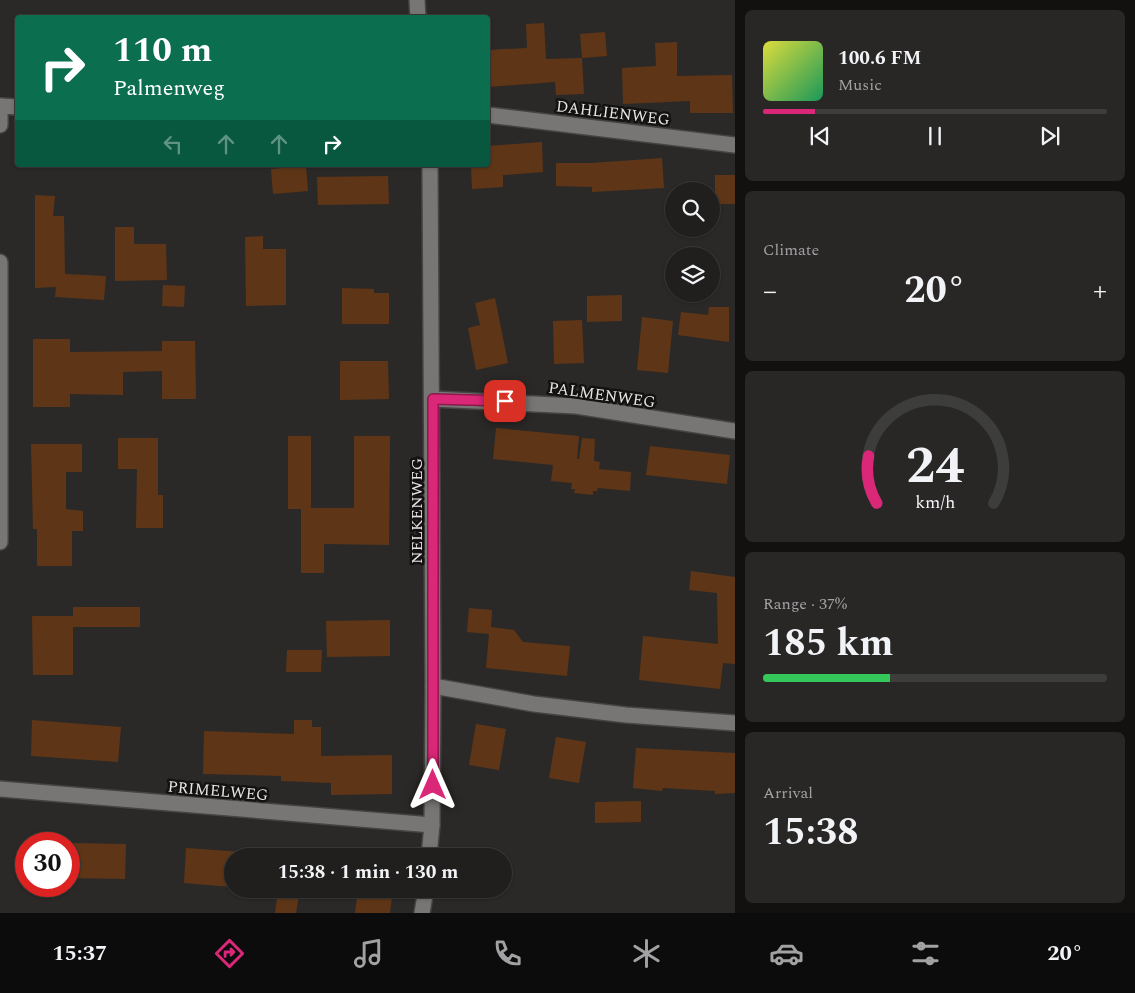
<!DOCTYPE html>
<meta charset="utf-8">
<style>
:root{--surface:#201f1d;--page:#282726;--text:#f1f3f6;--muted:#a2a2a4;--line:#3d3d3b;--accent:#db2777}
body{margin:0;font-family:Spectral,serif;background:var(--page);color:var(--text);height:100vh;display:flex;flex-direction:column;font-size:19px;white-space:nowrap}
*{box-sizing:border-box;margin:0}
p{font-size:16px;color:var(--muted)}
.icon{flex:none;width:28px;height:28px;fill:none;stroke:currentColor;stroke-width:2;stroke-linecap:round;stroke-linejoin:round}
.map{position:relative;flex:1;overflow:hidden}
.drawer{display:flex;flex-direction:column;gap:10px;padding:10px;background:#121110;width:400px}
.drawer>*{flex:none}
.top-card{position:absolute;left:15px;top:15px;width:475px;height:152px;border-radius:5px;box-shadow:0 1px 4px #0004,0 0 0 1px var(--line);background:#0b6e4f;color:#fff;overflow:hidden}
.buttons{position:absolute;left:665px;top:182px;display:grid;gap:10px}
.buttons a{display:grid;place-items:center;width:55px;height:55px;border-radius:50%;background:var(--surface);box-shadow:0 1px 4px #0004,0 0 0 1px var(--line);font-size:25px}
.speed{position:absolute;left:15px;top:832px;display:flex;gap:10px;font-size:25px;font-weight:700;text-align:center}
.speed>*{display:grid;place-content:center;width:65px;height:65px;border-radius:50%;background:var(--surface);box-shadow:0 1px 4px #0004,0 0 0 1px var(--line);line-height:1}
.speed .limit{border:8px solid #d22;background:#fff;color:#111}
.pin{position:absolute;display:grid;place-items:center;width:42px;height:42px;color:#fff;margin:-21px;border-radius:10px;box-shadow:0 2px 8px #0006}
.me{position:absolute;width:55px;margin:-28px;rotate:0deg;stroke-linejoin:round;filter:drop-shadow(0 0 4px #0008)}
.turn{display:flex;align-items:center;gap:18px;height:105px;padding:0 15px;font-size:22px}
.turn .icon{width:65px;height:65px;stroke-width:2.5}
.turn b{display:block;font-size:35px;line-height:42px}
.lanes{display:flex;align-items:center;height:48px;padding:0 15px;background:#0003;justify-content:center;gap:25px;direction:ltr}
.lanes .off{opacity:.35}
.big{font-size:38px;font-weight:700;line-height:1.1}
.drawer .widget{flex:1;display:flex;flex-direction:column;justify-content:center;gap:8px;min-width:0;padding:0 18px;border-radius:8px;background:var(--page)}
.drawer .dial{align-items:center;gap:0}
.dial svg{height:130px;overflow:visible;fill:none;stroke:var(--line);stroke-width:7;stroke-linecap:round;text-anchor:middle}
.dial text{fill:var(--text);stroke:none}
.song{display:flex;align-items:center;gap:15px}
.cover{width:60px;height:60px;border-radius:8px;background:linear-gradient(135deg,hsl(60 70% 55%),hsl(150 70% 35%))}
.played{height:5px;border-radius:2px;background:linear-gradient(90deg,var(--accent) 15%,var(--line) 15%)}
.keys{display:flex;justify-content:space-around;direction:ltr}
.heat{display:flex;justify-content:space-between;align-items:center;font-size:28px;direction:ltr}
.charge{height:8px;border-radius:4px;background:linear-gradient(90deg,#34c759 37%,var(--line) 0)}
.trip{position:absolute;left:224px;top:848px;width:288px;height:50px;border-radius:25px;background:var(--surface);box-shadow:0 1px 4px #0004,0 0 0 1px var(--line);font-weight:700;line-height:50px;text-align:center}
.tabs{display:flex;height:80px;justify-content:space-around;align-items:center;background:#0d0c0c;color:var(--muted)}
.tabs .icon{width:35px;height:35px}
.tabs .on{color:var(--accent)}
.tabs b{font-size:22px;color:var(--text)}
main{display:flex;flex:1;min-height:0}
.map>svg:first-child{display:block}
</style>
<main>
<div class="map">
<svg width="735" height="913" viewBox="0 0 735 913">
<rect width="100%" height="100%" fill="#2b2927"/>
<g fill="#5e3617">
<path d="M544,23L546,59L582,58L584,94L556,95L555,82L488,87V50L527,48L526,24Z"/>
<path d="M605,32L607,56L582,58L580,34Z"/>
<path d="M677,42V76L732,75L733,113H690V101L623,104L622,68L656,66L655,43Z"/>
<path d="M542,142L543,172L503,175V187L472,189L471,165H488V146Z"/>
<path d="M662,158L664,188L592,192V187L556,186V163H591Z"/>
<path d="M306,166L308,191L273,194L271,169Z"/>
<rect x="715" y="175" width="20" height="29"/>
<path d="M388,176L389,204L318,205L317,177Z"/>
<path d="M35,195L55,196L53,216H64L65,274L106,276L104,300L55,297L56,287L35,288Z"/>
<path d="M115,227H134V244H166L167,280L115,281Z"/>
<path d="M263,236V249H286V305L246,306L245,237Z"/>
<path d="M163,285L185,286L184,307L162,306Z"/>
<path d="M342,288L374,289V293H389V324H342Z"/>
<path d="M622,295V321L587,322V296Z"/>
<path d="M495,298L508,363L476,370L468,328L480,325L475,303Z"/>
<path d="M709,307H729V342L678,335L681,312L708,315Z"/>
<path d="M642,317L673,321L668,373L637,370Z"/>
<path d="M582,320L584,363L554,364L553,321Z"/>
<path d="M33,339H70V352L162,351V341H195L196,399H162V371L123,372V395L70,394V407H33Z"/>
<path d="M340,361H388L389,399L340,400Z"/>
<path d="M496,428L579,436L577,459H579L582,438L595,439L594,461L600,462L599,469L631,472L630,491L598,488L597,491H593V495L574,493L575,489H571L572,483L551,481L553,465L493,459Z"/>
<path d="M288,436H311V508H354V436H390L389,545L324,544V573H301V509H288Z"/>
<path d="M118,438H158V495H163V528H136L137,469H118Z"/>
<path d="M31,444H82V472H66V509L83,511V531H72V566H37V529H33Z"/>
<path d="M650,446L730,455L727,484L646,475Z"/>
<path d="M691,571L735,577V664L723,663L720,689L639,680L643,636L718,644L717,593L689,590Z"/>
<path d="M73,607H140V627H73V675H33L32,616H73Z"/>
<path d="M469,608L492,610L491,627L514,630L523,642L570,646L567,676L486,668L489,634L467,632Z"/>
<path d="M390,620V656L327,657L326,621Z"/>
<path d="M287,650H322L321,672H286Z"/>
<path d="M32,720L121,727L118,762L31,756Z"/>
<path d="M294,720H312V727H321V756L392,755V794L331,795V783L281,781V776L203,774L204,731L294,734Z"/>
<path d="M476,724L506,729L499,770L469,765Z"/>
<path d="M556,737L586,742L579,783L549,778Z"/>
<path d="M636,748L735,753V793L715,794V791L663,788L662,791L633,788Z"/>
<path d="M641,801V822L595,823V802Z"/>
<path d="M69,843L126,844L125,879L69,878Z"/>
<path d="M186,848L269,854V850L326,854V856H232V887L184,883Z"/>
<path d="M251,889H300L296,913H275L278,891Z"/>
<path d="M358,889H393L390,913H355Z"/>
</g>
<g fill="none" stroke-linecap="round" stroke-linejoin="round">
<defs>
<g id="minor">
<path d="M417,0L418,18"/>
<path d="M0,106V125"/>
<path d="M0,106L18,107"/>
<path d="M488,115L735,145"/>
<path d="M0,262V542"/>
<path d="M433,399L576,406L735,431"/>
<path d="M433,686L534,704L626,715L735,723"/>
<path d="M0,789L432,825"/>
<path d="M429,856L432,825L433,686L430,165"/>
<path d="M422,913L426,889"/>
</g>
</defs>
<use href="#minor" stroke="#464443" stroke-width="18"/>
<use href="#minor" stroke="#787674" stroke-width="15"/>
</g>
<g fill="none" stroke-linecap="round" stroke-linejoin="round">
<defs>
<path id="route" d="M433,785V399L505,401"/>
</defs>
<use href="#route" stroke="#8e194d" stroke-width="12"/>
<use href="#route" stroke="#db2777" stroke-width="9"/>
</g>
<g text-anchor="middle" stroke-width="5" stroke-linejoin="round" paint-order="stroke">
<g font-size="16" fill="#e7e5e4" stroke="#131211">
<text transform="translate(613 112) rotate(7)" y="6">DAHLIENWEG</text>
<text transform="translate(602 394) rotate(8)" y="6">PALMENWEG</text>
<text transform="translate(416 511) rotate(-90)" y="6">NELKENWEG</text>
<text transform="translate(218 790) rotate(5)" y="6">PRIMELWEG</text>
</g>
</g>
</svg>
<div class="buttons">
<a><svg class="icon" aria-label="search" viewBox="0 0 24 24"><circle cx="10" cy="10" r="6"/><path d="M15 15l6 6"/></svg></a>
<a><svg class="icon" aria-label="layers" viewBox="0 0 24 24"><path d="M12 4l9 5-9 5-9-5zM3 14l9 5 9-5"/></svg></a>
</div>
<div class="speed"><div class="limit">30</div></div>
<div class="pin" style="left:505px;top:401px;background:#d93025"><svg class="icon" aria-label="arrive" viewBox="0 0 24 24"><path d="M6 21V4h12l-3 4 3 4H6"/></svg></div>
<svg class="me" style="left:433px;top:785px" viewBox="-20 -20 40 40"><path d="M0-17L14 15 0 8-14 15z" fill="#db2777" stroke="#fff" stroke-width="4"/></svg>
<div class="trip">15:38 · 1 min · 130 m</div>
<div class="top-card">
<div class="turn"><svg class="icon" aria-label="right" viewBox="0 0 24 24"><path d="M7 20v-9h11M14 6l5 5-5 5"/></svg><div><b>110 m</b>Palmenweg</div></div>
<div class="lanes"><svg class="icon off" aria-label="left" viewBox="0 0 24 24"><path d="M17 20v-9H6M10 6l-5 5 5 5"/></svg><svg class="icon off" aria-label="ahead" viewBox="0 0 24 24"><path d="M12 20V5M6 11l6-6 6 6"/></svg><svg class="icon off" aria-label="ahead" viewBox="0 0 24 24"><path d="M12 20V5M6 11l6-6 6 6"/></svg><svg class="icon" aria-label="right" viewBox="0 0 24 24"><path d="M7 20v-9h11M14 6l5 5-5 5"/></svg></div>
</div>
</div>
<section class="drawer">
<div class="widget">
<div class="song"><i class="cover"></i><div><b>100.6 FM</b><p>Music</p></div></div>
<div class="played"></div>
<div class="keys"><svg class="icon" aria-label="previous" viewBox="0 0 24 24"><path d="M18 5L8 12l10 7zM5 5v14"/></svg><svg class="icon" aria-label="pause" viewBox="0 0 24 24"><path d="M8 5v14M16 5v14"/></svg><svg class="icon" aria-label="next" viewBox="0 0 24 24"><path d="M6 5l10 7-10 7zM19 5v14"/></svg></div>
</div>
<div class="widget"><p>Climate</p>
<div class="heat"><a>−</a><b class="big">20°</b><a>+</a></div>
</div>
<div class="widget dial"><svg viewBox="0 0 100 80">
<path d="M14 69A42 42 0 1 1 86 69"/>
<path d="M14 69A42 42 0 0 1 9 40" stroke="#db2777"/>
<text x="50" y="56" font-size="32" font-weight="700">24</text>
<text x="50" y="72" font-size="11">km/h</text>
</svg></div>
<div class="widget"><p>Range · 37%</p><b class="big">185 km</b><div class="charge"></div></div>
<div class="widget"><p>Arrival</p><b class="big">15:38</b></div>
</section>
</main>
<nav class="tabs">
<b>15:37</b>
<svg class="icon on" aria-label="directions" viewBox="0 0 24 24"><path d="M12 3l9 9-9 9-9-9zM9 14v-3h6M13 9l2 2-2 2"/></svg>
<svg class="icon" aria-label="music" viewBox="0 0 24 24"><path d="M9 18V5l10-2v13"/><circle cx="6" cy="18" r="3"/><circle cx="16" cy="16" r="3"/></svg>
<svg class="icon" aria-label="phone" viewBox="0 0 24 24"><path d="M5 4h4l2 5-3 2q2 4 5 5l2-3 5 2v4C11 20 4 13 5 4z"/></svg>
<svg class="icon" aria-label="climate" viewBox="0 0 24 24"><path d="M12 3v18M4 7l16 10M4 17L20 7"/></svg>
<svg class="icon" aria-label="car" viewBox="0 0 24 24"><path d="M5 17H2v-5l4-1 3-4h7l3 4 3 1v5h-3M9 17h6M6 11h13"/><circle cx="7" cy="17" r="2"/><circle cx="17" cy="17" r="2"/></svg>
<svg class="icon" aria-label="filters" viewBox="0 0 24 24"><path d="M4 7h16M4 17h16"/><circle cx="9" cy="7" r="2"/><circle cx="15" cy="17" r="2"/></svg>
<b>20°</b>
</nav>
